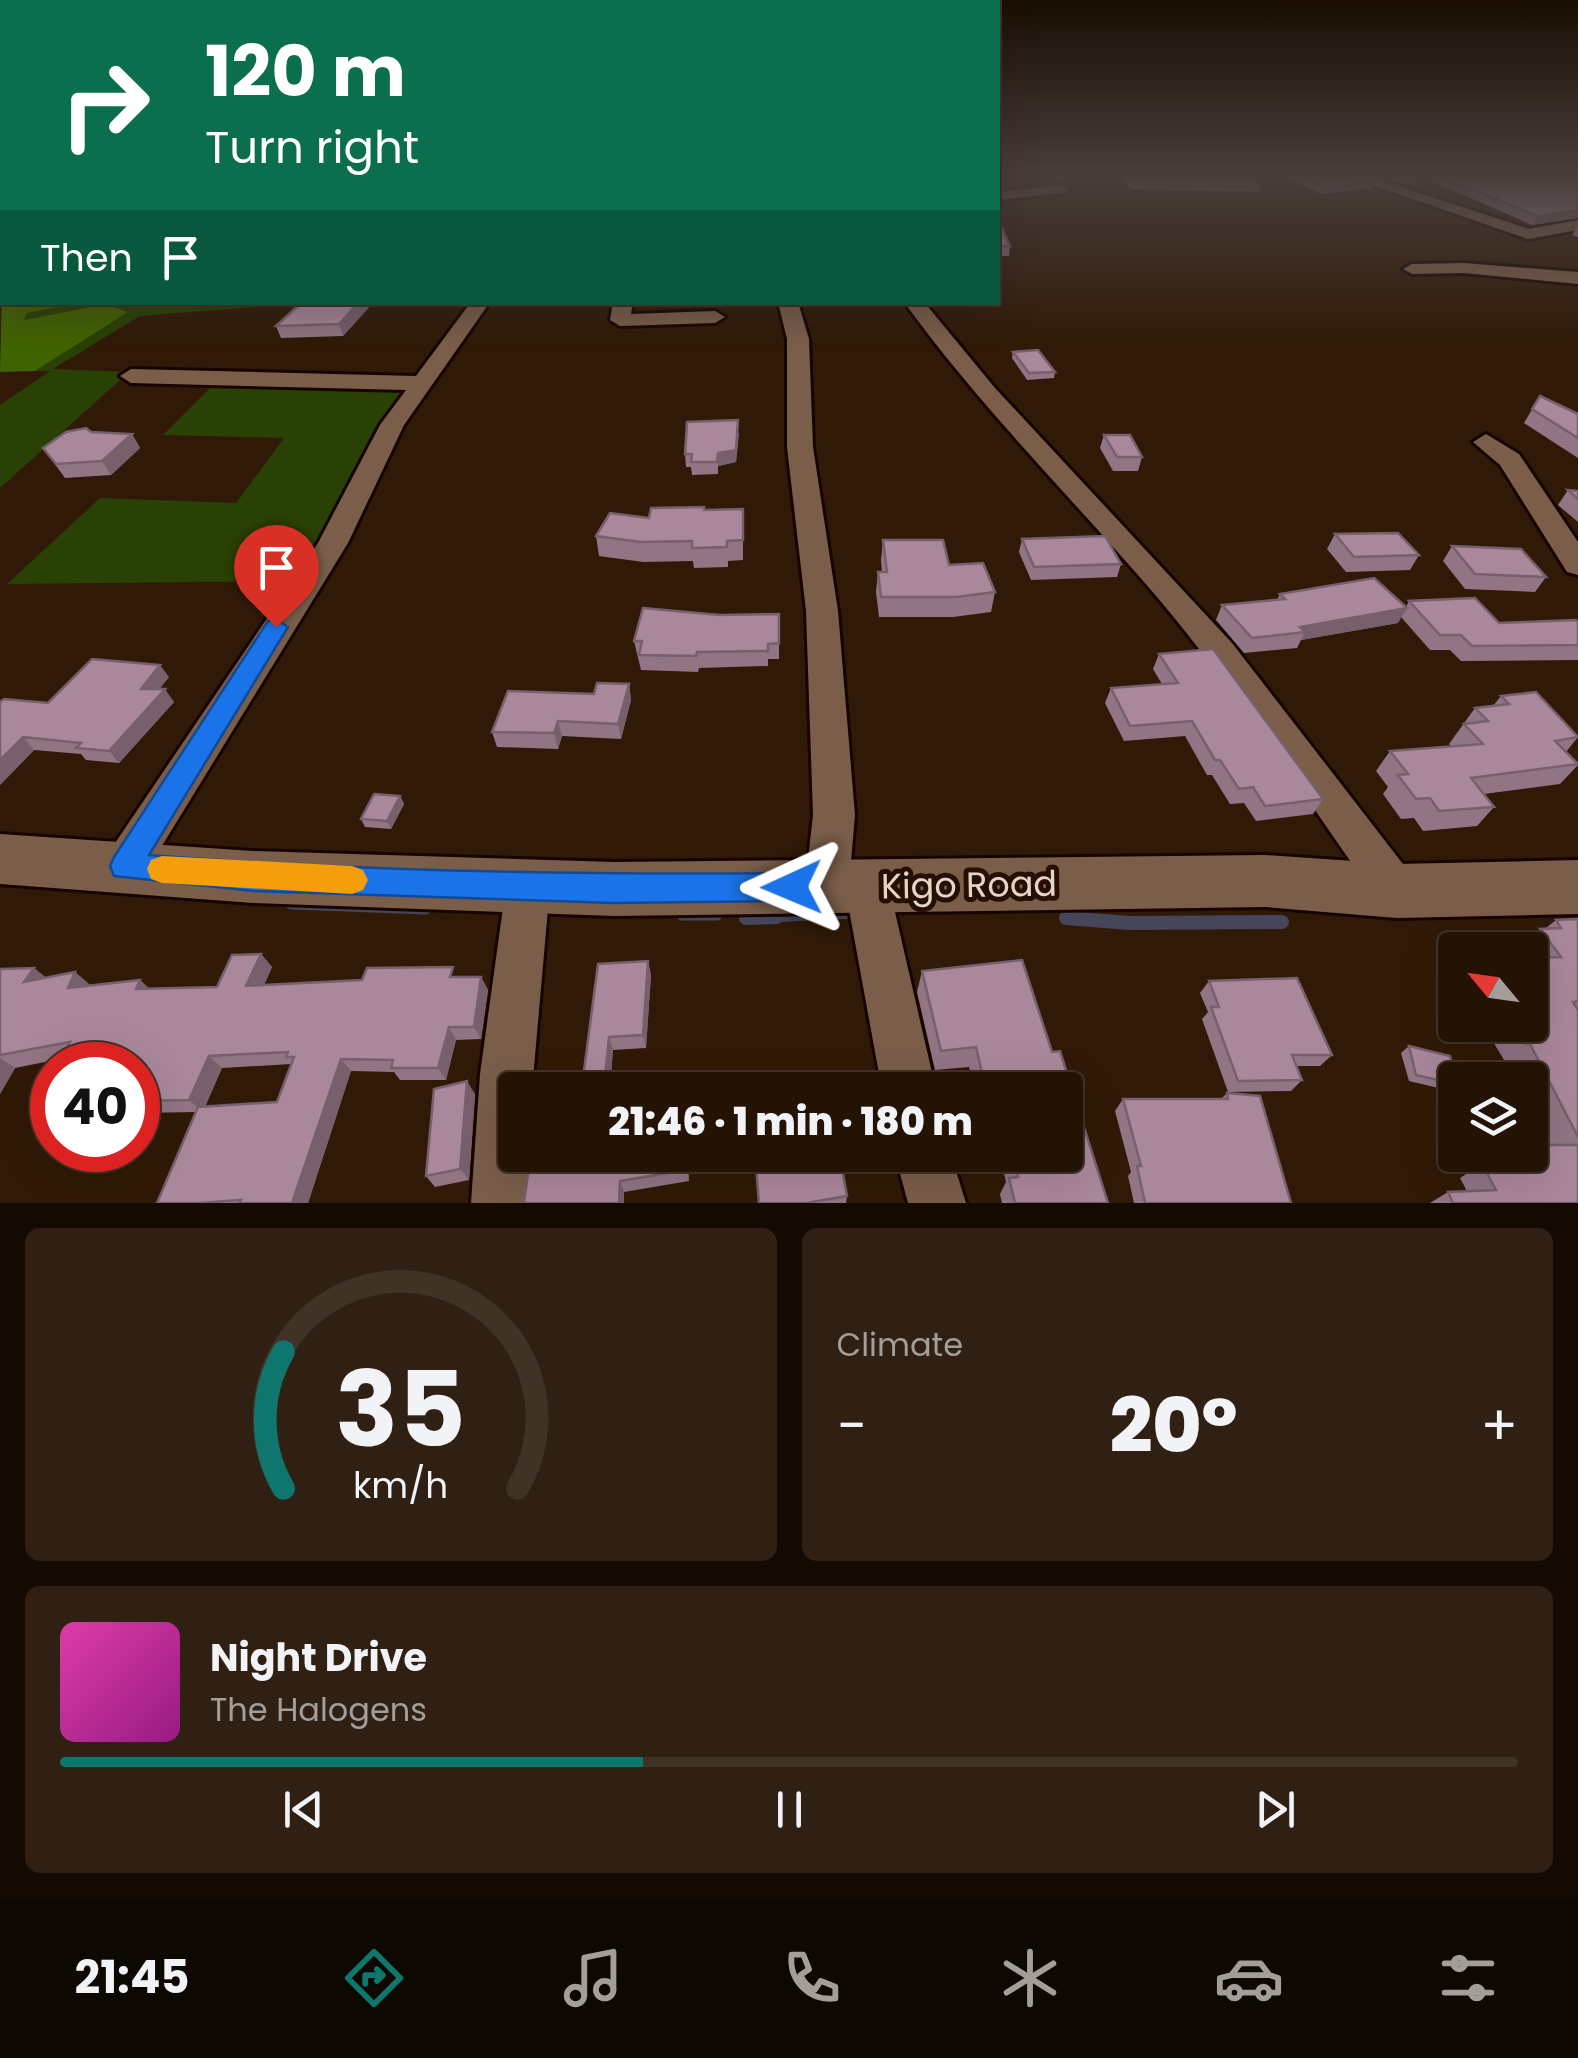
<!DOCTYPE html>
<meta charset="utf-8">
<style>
:root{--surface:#241304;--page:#302013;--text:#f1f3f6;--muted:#a39e9a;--line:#413226;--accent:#0f766e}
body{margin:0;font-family:Poppins,sans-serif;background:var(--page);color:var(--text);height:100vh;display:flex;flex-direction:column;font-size:38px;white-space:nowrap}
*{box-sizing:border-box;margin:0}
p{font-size:32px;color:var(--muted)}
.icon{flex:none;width:55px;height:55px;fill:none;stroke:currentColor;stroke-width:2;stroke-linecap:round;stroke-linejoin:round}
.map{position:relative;height:1203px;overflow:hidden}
.sheet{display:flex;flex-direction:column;gap:25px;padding:25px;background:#140a02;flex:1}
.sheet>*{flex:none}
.hud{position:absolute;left:0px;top:0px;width:1000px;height:305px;box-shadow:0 10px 40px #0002,0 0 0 2px var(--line);background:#0b6e4f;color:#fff;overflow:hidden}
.needle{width:65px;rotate:299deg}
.controls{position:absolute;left:1438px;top:932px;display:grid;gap:20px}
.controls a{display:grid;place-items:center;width:110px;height:110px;border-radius:10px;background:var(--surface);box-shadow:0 10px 40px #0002,0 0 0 2px var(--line);font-size:50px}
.speed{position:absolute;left:30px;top:1042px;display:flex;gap:20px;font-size:50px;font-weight:700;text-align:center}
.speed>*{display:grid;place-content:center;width:130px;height:130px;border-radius:50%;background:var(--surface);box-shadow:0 10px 40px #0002,0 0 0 2px var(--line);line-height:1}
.speed .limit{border:15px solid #d22;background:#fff;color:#111}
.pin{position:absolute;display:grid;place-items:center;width:85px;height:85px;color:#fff;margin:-102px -42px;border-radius:50% 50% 50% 0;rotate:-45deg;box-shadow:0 0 10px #0007}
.pin .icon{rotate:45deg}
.me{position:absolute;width:110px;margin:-55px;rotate:269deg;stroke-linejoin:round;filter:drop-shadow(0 0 8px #0008)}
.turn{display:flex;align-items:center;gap:35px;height:210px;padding:0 40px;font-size:45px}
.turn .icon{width:130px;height:130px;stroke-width:2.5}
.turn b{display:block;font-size:70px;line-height:85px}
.then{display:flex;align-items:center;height:95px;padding:0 40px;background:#0003;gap:20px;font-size:38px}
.big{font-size:75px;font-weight:800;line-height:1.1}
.sheet .card{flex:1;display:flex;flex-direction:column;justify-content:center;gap:15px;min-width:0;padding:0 35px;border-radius:15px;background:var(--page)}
.sheet .dial{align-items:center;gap:0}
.dial svg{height:260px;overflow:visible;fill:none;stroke:var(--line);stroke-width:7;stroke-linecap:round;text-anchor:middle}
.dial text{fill:var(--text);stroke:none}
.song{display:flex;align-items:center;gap:30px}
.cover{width:120px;height:120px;border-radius:15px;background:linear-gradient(135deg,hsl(320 70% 55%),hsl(310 70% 35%))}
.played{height:10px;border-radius:5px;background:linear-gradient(90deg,var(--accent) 40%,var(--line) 40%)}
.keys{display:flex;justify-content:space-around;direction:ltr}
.heat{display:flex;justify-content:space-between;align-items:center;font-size:55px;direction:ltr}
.sheet .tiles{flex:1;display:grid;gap:25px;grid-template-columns:1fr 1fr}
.card:last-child{grid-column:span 2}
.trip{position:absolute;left:498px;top:1072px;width:585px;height:100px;border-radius:10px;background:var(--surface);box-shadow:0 10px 40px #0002,0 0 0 2px var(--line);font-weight:800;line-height:100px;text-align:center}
.menu{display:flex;height:160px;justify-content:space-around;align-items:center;background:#0e0802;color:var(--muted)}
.menu .icon{width:70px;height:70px}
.menu .active{color:var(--accent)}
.menu b{font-size:45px;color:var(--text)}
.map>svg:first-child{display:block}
</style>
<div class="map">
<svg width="1578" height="1203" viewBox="0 0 1578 1203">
<rect width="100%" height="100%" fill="#301906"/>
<g fill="#294104">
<path d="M76,302L309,303L140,316L53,369L129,372L0,488V405L50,371H35L127,312L63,314L22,320L26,313Z"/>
<path d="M215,383L397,386L408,390L299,581L7,584L100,498L236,503L284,438L163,435Z"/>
</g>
<path fill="#406301" d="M2,290V302L76,303L27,313L24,320L106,304L128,312L35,371L0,372Z"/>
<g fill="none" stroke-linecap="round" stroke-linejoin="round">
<g stroke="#45465a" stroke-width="11">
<path d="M291,904L426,909"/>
<path d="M682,915H717"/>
<path d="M746,918L854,913"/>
<path d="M1066,918L1080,919"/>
</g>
<g stroke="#45465a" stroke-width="14">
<path d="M746,918L777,917"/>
<path d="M1066,918L1129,923L1282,922"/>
</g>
<defs>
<g id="minor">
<path d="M1349,177H1371L1529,229L1578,220V230L1528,239Z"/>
<path d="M1062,185L1069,189L1067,192L998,200V192Z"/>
<path d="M1464,263L1578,272V284L1464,273L1412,274L1403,269L1412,264Z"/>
<path d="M471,302H490L404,425L348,543L141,880L125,885L109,880L103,866L109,852L318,543L380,425L406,390L131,383L120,376L131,369L416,376Z"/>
<path d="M613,302H633L631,314L715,311L725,317L715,323L620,326L610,320Z"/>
<path d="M778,302H798L809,339L813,447L838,611L855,815L850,873L867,866L883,872L889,886L936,1090H882L846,893L843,900L827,906L811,900L805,886L813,815L806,611L787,447V339Z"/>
<path d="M904,302H924L995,388L1232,643L1413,877L1420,891L1413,905L1397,911L1381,905C1308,802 1239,694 1157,597C1073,499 980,407 904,302Z"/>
<path d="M1486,434L1519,454L1578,542V575L1567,572L1500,465L1473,442Z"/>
<path d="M528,866L544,872L550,886L532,1090H515V1155H530L529,1203H471L480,1074L506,886L512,872Z"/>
<path d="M895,1155H951L966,1203H908Z"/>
</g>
<path id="tertiary" d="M0,834L253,851L614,862L1265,855L1397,864L1578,860V914L1397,918L1265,907L614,916L253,903L0,884Z"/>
</defs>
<use href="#minor" stroke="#170400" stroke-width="6"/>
<use href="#tertiary" stroke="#170400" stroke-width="6"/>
<use href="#minor" fill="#7a5e4a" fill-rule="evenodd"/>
<use href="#tertiary" fill="#7a5e4a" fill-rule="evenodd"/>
</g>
<g fill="#927585" fill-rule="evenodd">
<path d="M1120,177H1246L1260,187L1258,192L1131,189Z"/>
<path d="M1284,177H1362L1371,188L1322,194Z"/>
<path d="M1382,177H1563L1578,180V218L1532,225L1432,181L1405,184Z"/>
<path d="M998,219L1010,246L1009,256H998Z"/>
<path d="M1578,226V237L1572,235L1577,227Z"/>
<path d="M371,305L343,336L281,338L276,326Z"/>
<path d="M1013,352L1055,372L1054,378L1027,380L1012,358Z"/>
<path d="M1540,396L1578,414V458L1524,423Z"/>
<path d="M91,432L132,434L140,448L111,475L65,478L43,448Z"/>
<path d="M739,433L736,462L718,466V474L692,475L691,467H686L685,454Z"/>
<path d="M1104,435L1142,457L1138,471H1113L1100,448Z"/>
<path d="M1568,490L1578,491V522L1558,505Z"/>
<path d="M743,509V560L728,561V567L694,568L693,561L643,562L599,556L596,536L649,518L704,510Z"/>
<path d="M1335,534L1419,555L1410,570L1346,572L1327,549Z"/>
<path d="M1022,539L1121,564L1117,577L1031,580L1019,552Z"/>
<path d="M883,540L949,565L995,592L991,612L953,617H879L876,592L878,572H882L881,560Z"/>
<path d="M1452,546L1546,577L1535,592L1465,589L1443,561Z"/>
<path d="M1280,594L1406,607L1409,601L1499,623L1578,622V660L1461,661L1450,650H1430L1401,617L1398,623L1301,640L1297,648L1244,653L1216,620L1222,605L1277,600Z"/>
<path d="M779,614V659H768V666L699,668L698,672L641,670L634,641L719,615Z"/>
<path d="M1159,654L1323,799L1313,814L1256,821L1244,803L1230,804L1212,775H1207L1185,736L1124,741L1105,703L1111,688L1162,684L1153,669Z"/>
<path d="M169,677L159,689L174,702L119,763L86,760L81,754L34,750L0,785V702L48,703Z"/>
<path d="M629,684L631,700L621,739L562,736L558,749L497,747L492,732L594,694Z"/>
<path d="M1501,696L1578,737L1566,752L1578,763V765L1560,784L1484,794L1494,807L1477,826L1423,831L1414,818L1401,819L1383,794L1388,787L1376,771L1390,751L1451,746L1449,744L1475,708L1493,706Z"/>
<path d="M400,796L404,804L391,829L365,827L361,819Z"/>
<path d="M1578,919V1203H1430L1448,1192L1467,1191L1460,1178L1482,1164L1479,1160L1487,1155H1530L1551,1145L1530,1103V1080H1519L1509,1060H1504L1483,1025H1530V950H1523L1520,946L1540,929L1546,928L1556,920Z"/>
<path d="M261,954L272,967L264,985L481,977L488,990L481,1039L456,1040L446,1080H400L394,1072L351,1071L308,1203H157L196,1112L138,1113V1065H74L65,1058L15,1068L0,1094V969L34,968L46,978L75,972L90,985L140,980L148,988L217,987ZM291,1064L277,1102L205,1106L222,1068Z"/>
<path d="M648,961L651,975L646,1048L613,1050L610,1085L699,1090L525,1082L583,1078Z"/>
<path d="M922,971L1052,1052L1108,1203H1002L1000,1194L1006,1182L1000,1155H1065V1090H975L969,1067L935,1070L917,992Z"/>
<path d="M1209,981L1332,1055L1320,1066H1296L1302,1080L1291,1091L1228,1092L1202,1019L1208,1012L1200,993Z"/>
<path d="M1409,1046L1455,1080V1088L1451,1091L1409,1081L1401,1053Z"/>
<path d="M1227,1093L1291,1203H1134L1128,1176L1131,1172L1115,1111L1123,1099H1221Z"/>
<path d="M475,1094L469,1180L435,1187L426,1176Z"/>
<path d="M69,1150H101L99,1154L74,1153Z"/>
<path d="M527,1155H688L689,1181L624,1192V1203H524L528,1174Z"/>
<path d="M755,1155H859L858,1165L842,1168L847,1196L846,1203H759Z"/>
</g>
<g fill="#775f6c">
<path d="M1408,177H1434L1432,181L1405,184Z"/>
<path d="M1374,181L1371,188L1322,194L1324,187Z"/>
<path d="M1578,210V218L1532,225L1537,216Z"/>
<path d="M359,302H371V305L343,336L339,324Z"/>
<path d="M738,420L736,462L718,466V474V453Z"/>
<path d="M132,434L140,448L111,475L102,461Z"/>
<path d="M1407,608L1398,623L1301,640L1305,632L1300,627Z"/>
<path d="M160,665L169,677L150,701L141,689Z"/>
<path d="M629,684L631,700L621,739L618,724Z"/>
<path d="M165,689L174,702L119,763L109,751Z"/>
<path d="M558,721L562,736L558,749L554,733Z"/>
<path d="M23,737L34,750L0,785V760Z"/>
<path d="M400,796L404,804L391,829L387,821Z"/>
<path d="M261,954L272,967L258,999L246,986Z"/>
<path d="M648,961L651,975L646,1048L643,1035Z"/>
<path d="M34,968L50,981L24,982Z"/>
<path d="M75,972L90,985L68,988Z"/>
<path d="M481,977L488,990L481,1039L474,1027Z"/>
<path d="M140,980L154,993L136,989Z"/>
<path d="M449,1027L456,1040L446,1080L438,1068Z"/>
<path d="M609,1037L613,1050L610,1090L604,1086Z"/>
<path d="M209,1056L222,1068L203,1112L189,1100Z"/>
<path d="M0,1058L15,1068L0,1094Z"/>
<path d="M341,1059L351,1071L308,1203H292Z"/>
<path d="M467,1081L475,1094L469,1180L460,1169Z"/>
<path d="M620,1181L624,1192V1203H619Z"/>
</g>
<g fill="#aa889b" stroke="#775f6c" stroke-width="2.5">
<path d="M1125,177H1246L1260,187L1133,185Z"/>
<path d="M1302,177H1362L1374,181L1324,187Z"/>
<path d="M1443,177H1563L1578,180V210L1537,216Z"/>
<path d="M998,219L1010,246H998Z"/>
<path d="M302,302H359L339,324L276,326Z"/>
<path d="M1038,350L1055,372L1029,373L1013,352Z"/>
<path d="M1540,396L1578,414V438L1532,409Z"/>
<path d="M738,420L736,450L718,453L717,462H691L692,454H685L687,422Z"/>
<path d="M86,428L91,432L132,434L102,461L56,464L43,448L66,432Z"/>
<path d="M1104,435H1130L1142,457H1117Z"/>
<path d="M1568,490L1578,491V499Z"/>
<path d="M704,507V510L743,509V540L727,541V547L692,548V541L640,542L596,536L610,513L649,518L651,508Z"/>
<path d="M1398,533L1419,555L1354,557L1335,534Z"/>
<path d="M1105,536L1121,564L1034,567L1022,539Z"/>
<path d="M883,540H943L949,565L983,563L995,592L956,597H881L878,572H887Z"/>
<path d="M1452,546L1521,549L1546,577L1475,574Z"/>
<path d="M1374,578L1407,608L1300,627L1305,632L1252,638L1222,605L1285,599L1280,594Z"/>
<path d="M1475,598L1499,623L1576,620L1578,622V645L1472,646L1461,635H1440L1409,601Z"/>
<path d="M643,608L719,615L779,614V643L768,644V651L697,652L696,656L639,655L642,641H634Z"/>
<path d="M1213,649L1323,799L1265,806L1253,787L1239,789L1220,760H1215L1192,721L1130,726L1111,688L1178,683L1159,654Z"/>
<path d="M92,659L160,665L141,689H165L109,751L76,748L81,743L23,737L0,760V702L4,699L48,703Z"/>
<path d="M597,683L629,684L618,724L558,721L554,733L492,732L508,691L594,694Z"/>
<path d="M1536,692L1578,737L1555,741L1578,764L1471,778L1494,807L1439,811L1430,798L1416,799L1398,775L1408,774L1390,751L1483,744L1464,724L1488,721L1475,708L1509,704L1501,696Z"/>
<path d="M374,794L400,796L387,821L361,819Z"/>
<path d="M1578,919V1001L1573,1002L1578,1010V1137L1530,1044H1525L1513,1025H1530V958L1561,957L1540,929L1561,928L1556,920Z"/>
<path d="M261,954L246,986L362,980L367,968L453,967L450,977H481L474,1027H449L438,1068H391L393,1060L341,1059L292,1203H239L241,1200L199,1203H157L198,1107L277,1102L294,1057H286L288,1052L209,1056L189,1100L138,1101V1065H102L110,1051L63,1057L70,1042L0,1055V969L34,968L24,982L75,972L68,988L140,980L136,989L217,987L232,955Z"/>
<path d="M1022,960L1052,1052L1060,1051L1108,1203H1015L1009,1178L1018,1177L1013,1155H1065V1090H986L976,1047L941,1051L922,971Z"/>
<path d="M648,961L643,1035L609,1037L604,1086L682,1074V1089L699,1087V1090H524L525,1082L583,1078L598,964Z"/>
<path d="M1297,978L1332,1055H1292L1302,1080L1238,1081L1211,1007H1219L1209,981Z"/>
<path d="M1409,1046L1450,1056L1457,1080H1455V1084L1416,1075Z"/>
<path d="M467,1081L460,1169L426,1176L434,1089Z"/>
<path d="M1227,1093L1260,1096L1291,1203H1145L1137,1166H1141L1123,1099H1228Z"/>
<path d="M1530,1145H1578V1203H1453L1448,1192L1496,1190L1482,1164H1511L1506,1155H1530Z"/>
<path d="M527,1155H686V1170L620,1181L619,1203H524L528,1174Z"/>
<path d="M755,1155H850L840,1157L847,1196L806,1203H759Z"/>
</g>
<linearGradient id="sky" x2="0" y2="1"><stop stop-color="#1a0e03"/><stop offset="0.51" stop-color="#483e3b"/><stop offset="1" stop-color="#483e3b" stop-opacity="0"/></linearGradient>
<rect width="1578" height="345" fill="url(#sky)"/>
<path fill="#1a73e8" stroke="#114b97" stroke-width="2.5" d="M276,619L288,627L149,855C363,872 578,875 792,873L803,877L807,887L803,897L792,901L614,903L253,891L114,876L110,866L114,857L268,621Z"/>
<path fill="#f59e0b" d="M162,856L352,866L363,870L368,880L363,890L352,894L162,883L151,879L147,869L151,860Z"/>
<g text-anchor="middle" stroke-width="10" stroke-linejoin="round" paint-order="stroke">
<g font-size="35" fill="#e5d4c9" stroke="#260f00">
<text transform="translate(969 885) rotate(-1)" y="12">Kigo Road</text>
</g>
</g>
</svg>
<div class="controls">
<a><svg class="needle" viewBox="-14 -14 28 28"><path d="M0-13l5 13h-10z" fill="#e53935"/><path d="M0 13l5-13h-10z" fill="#a39e9a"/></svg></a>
<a><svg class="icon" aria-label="layers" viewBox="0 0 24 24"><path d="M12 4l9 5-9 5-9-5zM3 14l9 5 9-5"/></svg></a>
</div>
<div class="speed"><div class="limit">40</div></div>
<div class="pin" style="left:276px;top:627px;background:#d93025"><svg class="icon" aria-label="arrive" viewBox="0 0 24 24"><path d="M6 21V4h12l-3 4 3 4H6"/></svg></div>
<svg class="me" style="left:792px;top:887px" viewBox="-20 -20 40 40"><path d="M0-17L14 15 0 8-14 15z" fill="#1a73e8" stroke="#fff" stroke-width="4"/></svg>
<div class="trip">21:46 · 1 min · 180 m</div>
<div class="hud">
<div class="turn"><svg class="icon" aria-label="right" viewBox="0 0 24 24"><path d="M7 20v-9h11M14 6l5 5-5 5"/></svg><div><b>120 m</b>Turn right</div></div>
<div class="then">Then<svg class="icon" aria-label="arrive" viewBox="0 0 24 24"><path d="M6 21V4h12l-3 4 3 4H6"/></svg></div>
</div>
</div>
<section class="sheet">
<div class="tiles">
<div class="card dial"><svg viewBox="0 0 100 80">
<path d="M14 69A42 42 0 1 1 86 69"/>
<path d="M14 69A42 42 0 0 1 14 27" stroke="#0f766e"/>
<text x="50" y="56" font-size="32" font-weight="700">35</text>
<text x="50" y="72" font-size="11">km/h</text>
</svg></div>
<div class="card"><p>Climate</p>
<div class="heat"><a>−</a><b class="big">20°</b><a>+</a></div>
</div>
<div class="card">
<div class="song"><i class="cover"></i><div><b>Night Drive</b><p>The Halogens</p></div></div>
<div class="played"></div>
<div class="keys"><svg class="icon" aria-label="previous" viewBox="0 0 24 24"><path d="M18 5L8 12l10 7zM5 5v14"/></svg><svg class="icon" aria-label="pause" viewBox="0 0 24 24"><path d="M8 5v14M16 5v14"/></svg><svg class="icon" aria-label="next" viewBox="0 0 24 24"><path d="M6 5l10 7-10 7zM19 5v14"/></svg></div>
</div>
</div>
</section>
<nav class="menu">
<b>21:45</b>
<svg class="icon active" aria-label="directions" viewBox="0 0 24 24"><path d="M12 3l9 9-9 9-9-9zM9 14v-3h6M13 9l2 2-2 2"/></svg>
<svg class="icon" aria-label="music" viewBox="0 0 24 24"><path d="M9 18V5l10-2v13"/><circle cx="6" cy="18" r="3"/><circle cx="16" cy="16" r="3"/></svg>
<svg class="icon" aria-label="phone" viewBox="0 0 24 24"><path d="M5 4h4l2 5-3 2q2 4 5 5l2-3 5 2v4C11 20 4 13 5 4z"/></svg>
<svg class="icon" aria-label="climate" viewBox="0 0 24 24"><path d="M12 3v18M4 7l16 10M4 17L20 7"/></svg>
<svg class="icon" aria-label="car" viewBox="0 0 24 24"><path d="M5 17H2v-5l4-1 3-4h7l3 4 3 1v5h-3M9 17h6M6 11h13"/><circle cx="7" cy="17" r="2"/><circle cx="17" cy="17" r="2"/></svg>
<svg class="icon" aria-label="filters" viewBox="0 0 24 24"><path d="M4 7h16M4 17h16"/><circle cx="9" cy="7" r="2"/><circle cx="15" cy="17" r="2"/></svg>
</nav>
